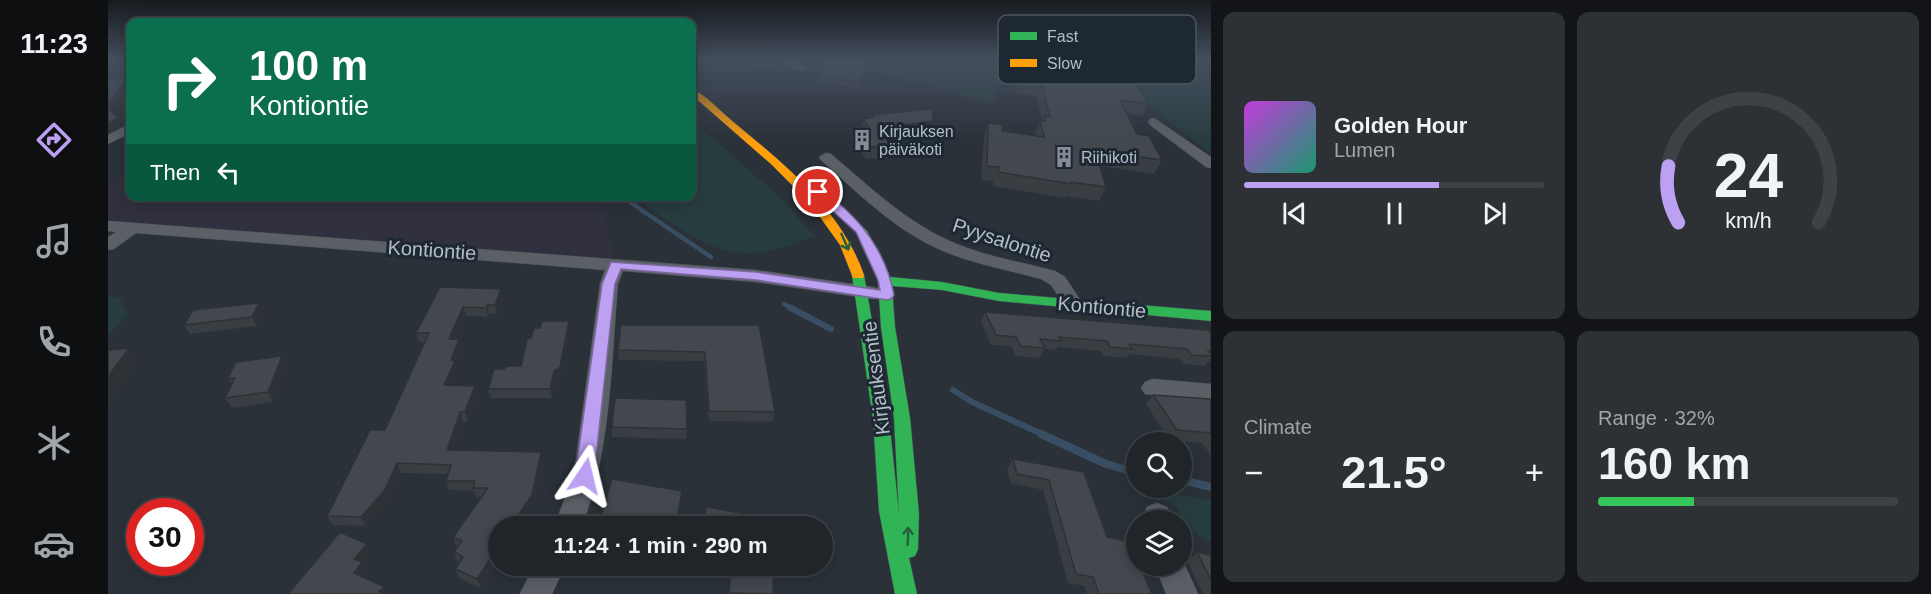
<!DOCTYPE html>
<meta charset="utf-8">
<style>
:root{--surface:#20252a;--page:#2d3136;--text:#f1f3f6;--muted:#a2a5a8;--line:#3d4247;--accent:#bca0f2}
body{margin:0;font-family:Helvetica,sans-serif;background:var(--page);color:var(--text);height:100vh;display:flex;flex-direction:column;font-size:22px;white-space:nowrap}
*{box-sizing:border-box;margin:0}
p{font-size:20px;color:var(--muted)}
.icon{flex:none;width:33px;height:33px;fill:none;stroke:currentColor;stroke-width:2;stroke-linecap:round;stroke-linejoin:round}
.map{position:relative;flex:1;overflow:hidden}
.panel{display:flex;flex-direction:column;gap:12px;padding:12px;background:#121417;width:720px}
.panel>*{flex:none}
.top-card{position:absolute;left:18px;top:18px;width:570px;height:183px;border-radius:12px;box-shadow:0 3px 15px #0003,0 0 0 2px var(--line);background:#0b6e4f;color:#fff;overflow:hidden}
.tools{position:absolute;left:1018px;top:432px;display:grid;gap:12px}
.tools a{display:grid;place-items:center;width:66px;height:66px;border-radius:50%;background:var(--surface);box-shadow:0 3px 15px #0003,0 0 0 2px var(--line);font-size:30px}
.speed{position:absolute;left:18px;top:498px;display:flex;gap:12px;font-size:30px;font-weight:700;text-align:center}
.speed>*{display:grid;place-content:center;width:78px;height:78px;border-radius:50%;background:var(--surface);box-shadow:0 3px 15px #0003,0 0 0 2px var(--line);line-height:1}
.speed .limit{border:9px solid #d22;background:#fff;color:#111}
.pin{position:absolute;display:grid;place-items:center;width:51px;height:51px;color:#fff;margin:-26px;border:3px solid #fff;border-radius:50%;box-shadow:0 2px 6px #0007}
.me{position:absolute;width:66px;margin:-33px;rotate:10deg;stroke-linejoin:round;filter:drop-shadow(0 0 4px #0008)}
.turn{display:flex;align-items:center;gap:21px;height:126px;padding:0 24px;font-size:27px}
.turn .icon{width:78px;height:78px;stroke-width:2.5}
.turn b{display:block;font-size:42px;line-height:51px}
.then{display:flex;align-items:center;height:57px;padding:0 24px;background:#0003;gap:12px;font-size:22px}
.big{font-size:45px;font-weight:800;line-height:1.1}
.panel .tile{flex:1;display:flex;flex-direction:column;justify-content:center;gap:9px;min-width:0;padding:0 21px;border-radius:12px;background:var(--page)}
.panel .dial{align-items:center;gap:0}
.dial svg{height:156px;overflow:visible;fill:none;stroke:var(--line);stroke-width:7;stroke-linecap:round;text-anchor:middle}
.dial text{fill:var(--text);stroke:none}
.song{display:flex;align-items:center;gap:18px}
.cover{width:72px;height:72px;border-radius:9px;background:linear-gradient(135deg,hsl(290 70% 55%),hsl(160 70% 35%))}
.played{height:6px;border-radius:3px;background:linear-gradient(90deg,var(--accent) 65%,var(--line) 65%)}
.keys{display:flex;justify-content:space-around;direction:ltr}
.heat{display:flex;justify-content:space-between;align-items:center;font-size:33px;direction:ltr}
.charge{height:9px;border-radius:4px;background:linear-gradient(90deg,#34c759 32%,var(--line) 0)}
.panel .tiles{flex:1;display:grid;gap:12px;grid-template-columns:repeat(2,1fr)}
.trip{position:absolute;left:380px;top:516px;width:345px;height:60px;border-radius:30px;background:var(--surface);box-shadow:0 3px 15px #0003,0 0 0 2px var(--line);font-weight:800;line-height:60px;text-align:center}
main{display:flex;flex:1;min-height:0}
.menu{display:flex;flex-direction:column;width:108px;justify-content:space-around;align-items:center;background:#0d0f11;color:var(--muted)}
.menu .icon{width:42px;height:42px}
.menu .on{color:var(--accent)}
.menu b{font-size:27px;color:var(--text)}
.map>svg:first-child{display:block}
</style>
<main>
<nav class="menu">
<b>11:23</b>
<svg class="icon on" aria-label="directions" viewBox="0 0 24 24"><path d="M12 3l9 9-9 9-9-9zM9 14v-3h6M13 9l2 2-2 2"/></svg>
<svg class="icon" aria-label="music" viewBox="0 0 24 24"><path d="M9 18V5l10-2v13"/><circle cx="6" cy="18" r="3"/><circle cx="16" cy="16" r="3"/></svg>
<svg class="icon" aria-label="phone" viewBox="0 0 24 24"><path d="M5 4h4l2 5-3 2q2 4 5 5l2-3 5 2v4C11 20 4 13 5 4z"/></svg>
<svg class="icon" aria-label="climate" viewBox="0 0 24 24"><path d="M12 3v18M4 7l16 10M4 17L20 7"/></svg>
<svg class="icon" aria-label="car" viewBox="0 0 24 24"><path d="M5 17H2v-5l4-1 3-4h7l3 4 3 1v5h-3M9 17h6M6 11h13"/><circle cx="7" cy="17" r="2"/><circle cx="17" cy="17" r="2"/></svg>
</nav>
<div class="map">
<svg width="1103" height="594" viewBox="0 0 1103 594">
<rect width="100%" height="100%" fill="#2a3138"/>
<path fill="#30303e" d="M0,177L22,178V196L492,197L508,265L0,226Z"/>
<g fill="#273c3e">
<path d="M787,60H1103V154L1001,75L897,70L885,104L769,72Z"/>
<path d="M584,120L671,196L707,236C691,242 674,249 658,252C606,261 566,223 525,197L584,196Z"/>
<path d="M0,296L12,298L20,315L0,336Z"/>
<path d="M1013,482L1029,485V488L1103,500V542L1075,528L1070,507Z"/>
</g>
<g fill="none" stroke-linecap="round" stroke-linejoin="round">
<path stroke="#394e62" stroke-width="4" d="M513,196L528,206"/>
<g stroke="#394e62" stroke-width="4.5">
<path d="M526,205L603,257"/>
<path d="M676,304L684,308"/>
</g>
<g stroke="#394e62" stroke-width="6">
<path d="M681,307L723,329"/>
<path d="M845,390L864,402L936,435"/>
</g>
<g stroke="#394e62" stroke-width="8">
<path d="M933,434L998,464L1029,473"/>
<path d="M1074,480L1103,487"/>
</g>
<defs>
<g id="street">
<path d="M676,60H686L698,68C691,75 681,67 676,60Z"/>
<path d="M1046,118L1103,157V168L1098,167L1042,125L1040,122L1042,119Z"/>
<path d="M22,124V133L0,144V135Z"/>
<path d="M718,153L723,154C762,187 801,225 849,244C880,257 914,262 947,271L957,277L975,304L972,308L965,310L958,308L943,285L933,279C901,270 866,264 835,251C788,231 751,194 713,160L711,157Z"/>
<path d="M0,221L648,270L765,287L772,289L775,293L772,297L765,299L648,282L515,271L510,284C503,365 503,450 474,526H446L459,493L468,459L492,284L497,270L28,233L6,249L0,250V237L8,232L0,231Z"/>
<path d="M1045,379L1103,384V402L1037,394L1033,388L1037,382Z"/>
<path d="M1049,503L1059,507L1064,520H1036L1035,516L1039,507Z"/>
<path d="M1074,559L1090,594H1058L1047,566H1074Z"/>
<path d="M426,566H457L444,594H412Z"/>
</g>
<path id="fast" d="M730,206L734,207L759,231L782,277L834,282L891,293L1103,311V321L891,301L834,290L784,286L787,327L802,418L811,514L810,549L807,556L801,558L809,594H787L771,511L765,419L744,275L750,271L756,275L781,419L791,514L786,418L773,327L770,281L748,232L724,209Z"/>
<path id="slow" d="M584,89C598,95 611,110 623,120C676,164 733,209 756,275L755,278H745L732,245L702,203L663,164L584,95Z"/>
</defs>
<use href="#street" stroke="#484d53" stroke-width="1"/>
<use href="#fast" stroke="#484d53" stroke-width="1"/>
<use href="#slow" stroke="#484d53" stroke-width="1"/>
<use href="#street" fill="#5a6066" fill-rule="evenodd"/>
<use href="#fast" fill="#30b455" fill-rule="evenodd"/>
<use href="#slow" fill="#ff9f0a" fill-rule="evenodd"/>
</g>
<g fill="#393e43">
<path d="M646,60H664L665,62L664,68H648Z"/>
<path d="M717,60H767L759,65L750,88L708,83L709,76Z"/>
<path d="M916,67L1041,104L1034,116L1019,114L1029,134L1054,160L1046,174L992,166L998,187L991,201L958,196L957,198L885,186V181L873,180L876,136L880,123L894,131L927,136V133L932,121H934V119L928,96L908,93L912,78Z"/>
<path d="M764,115L822,132L796,135L795,139L780,141L784,146L781,158L758,159L744,138L747,127H754L755,119L764,117Z"/>
<path d="M332,287L395,298L389,314H381L380,317L358,316L348,339H351L354,349L348,365L349,371L343,385L369,396L360,422H355L345,451L435,462L426,505L412,526H390V561L373,588L351,578L347,569L351,562L349,561L346,552L350,546H348L345,537L373,497H368L366,491L341,490L338,481L340,474L293,473L282,500L258,526L225,525L219,516L277,430L316,342H311L308,333Z"/>
<path d="M151,303L156,312L149,326L82,334L76,325Z"/>
<path d="M877,312L1103,333V361H1101L1097,366L1076,364L1071,359L1021,354L1018,358L996,356L993,351L950,347L948,350L936,349L932,358L908,356L903,346L883,345L873,322Z"/>
<path d="M651,325L667,412L665,422L601,421L596,361L511,360L510,350Z"/>
<path d="M462,331L453,377L447,381L444,398H383L380,389L396,369L413,366Z"/>
<path d="M179,366L165,402L124,408L117,398L124,384L120,378Z"/>
<path d="M1045,395L1103,399V455L1094,443L1061,440L1038,404Z"/>
<path d="M504,427L579,429L578,439L504,437Z"/>
<path d="M905,459L976,472L999,537L1044,594H979L977,586L960,583L935,490L903,483L899,469Z"/>
<path d="M573,501L569,526H490Z"/>
<path d="M1089,552L1103,555V594H1095L1079,561Z"/>
</g>
<g fill="#2e3237">
<path d="M760,60H767L759,65L750,88L751,82Z"/>
<path d="M18,78L21,85L2,115L0,111V105Z"/>
<path d="M10,118L14,125L0,133V123Z"/>
<path d="M825,121L822,132L796,135L795,139L770,143L772,131L793,125Z"/>
<path d="M393,289L395,298L389,314L387,305Z"/>
<path d="M151,303L156,312L149,326L144,317Z"/>
<path d="M379,305L381,314L380,317L378,308Z"/>
<path d="M355,307L358,316L344,348L341,339Z"/>
<path d="M461,321L462,331L453,377L447,381L444,398L442,389L446,371Z"/>
<path d="M351,339L354,349L348,365L349,371L339,394L336,385L343,360Z"/>
<path d="M21,348L32,362L0,407V377Z"/>
<path d="M174,356L179,366L165,402L160,392Z"/>
<path d="M367,386L369,396L360,422L357,412Z"/>
<path d="M352,412L355,422L342,460L339,450Z"/>
<path d="M433,452L435,462L426,505L412,526H403Z"/>
<path d="M289,463L293,473L282,500L258,526L253,517Z"/>
<path d="M574,491L573,501L569,526H568Z"/>
<path d="M259,544L264,553L256,564L260,571L252,582L246,573V559Z"/>
<path d="M390,547V561L373,588L369,579Z"/>
<path d="M277,587L281,594H273L271,591Z"/>
</g>
<g fill="#42484e" stroke="#2e3237" stroke-width="1.5">
<path d="M648,60H664L665,62H649Z"/>
<path d="M717,60H760L751,82L709,76Z"/>
<path d="M982,66L989,71L1011,73L1027,84L1041,104L1012,100L1029,134L1041,136L1054,160L987,151L998,187L963,182L964,184L890,172L891,167L879,166L880,123L895,125L894,131L936,137L932,121H937L936,116L942,117L933,84L912,81L916,67Z"/>
<path d="M18,78L0,105V80Z"/>
<path d="M0,109L10,118L0,123Z"/>
<path d="M824,109L825,121L793,125L798,128L772,131L784,146L761,147L747,127H761L755,119L766,117L764,115Z"/>
<path d="M332,287L393,289L387,305H379L378,308L355,307L341,339H351L343,360L347,361L336,385L367,386L357,412H352L339,450L433,452L424,495L403,526H390V547L369,579L347,569L355,557L346,552L354,541L345,537L380,488H365L367,481H338L343,465L289,463L277,490L253,517L219,516L262,430H277L321,333H308Z"/>
<path d="M151,303L144,317L76,325L85,310Z"/>
<path d="M877,312L1100,330L1103,333V351H1100L1103,354V356L1083,355L1079,349L1021,344L1024,349L1002,347L999,341L951,337L953,341L932,339L937,348L913,346L908,337L888,335Z"/>
<path d="M434,321H461L452,367L446,371L442,389H380L386,369H396L399,366H413L419,339L423,338L426,328H432Z"/>
<path d="M513,325H651L667,412L601,411L597,352L510,350Z"/>
<path d="M21,348L0,377V350Z"/>
<path d="M174,356L160,392L117,398L127,378H120L128,362Z"/>
<path d="M1045,395L1103,399V433L1069,430Z"/>
<path d="M507,398L578,400L579,429L504,427Z"/>
<path d="M905,459L976,472L999,537L1023,542L1029,558V566H1032L1044,594H991L985,577L968,574L941,480L909,474Z"/>
<path d="M504,479L574,491L568,524L535,518L533,526H490Z"/>
<path d="M598,507L668,519V526H595Z"/>
<path d="M232,532L259,544L246,559L254,562L246,573L277,587L271,591L278,594H180Z"/>
<path d="M1089,552L1103,555V580Z"/>
<path d="M624,566H666L665,594L621,593Z"/>
</g>
<defs><path id="oneway-shaft" d="M-6 0H5M1.5-3L5.5 0L1.5 3" fill="none" stroke-width="1.6" stroke-linecap="round" stroke-linejoin="round" transform="scale(1.5)"/></defs>
<g stroke="#256041">
<use href="#oneway-shaft" transform="translate(737 242) rotate(66)"/>
<use href="#oneway-shaft" transform="translate(800 536) rotate(-88)"/>
</g>
<linearGradient id="sky" x2="0" y2="1"><stop stop-color="#171b1f"/><stop offset="0.42" stop-color="#444e5e"/><stop offset="1" stop-color="#444e5e" stop-opacity="0"/></linearGradient>
<rect width="1103" height="143" fill="url(#sky)"/>
<path fill="#bca0f2" stroke="#7a689d" stroke-width="1.5" d="M710,188C717,191 723,197 729,202C758,226 779,258 786,295L784,298L780,300L648,280L513,269L507,284L486,476L483,481L477,484L470,481L467,476L494,284L503,262L648,272L772,290L770,280L748,232L706,194V189Z"/>
<defs>
<symbol id="building-bare" viewBox="-9 -9 18 18"><path d="M-4-6H4V6H1V3H-1V6H-4ZM-2.5-4.3h1.7v1.8h-1.7ZM.8-4.3h1.7v1.8H.8ZM-2.5-1h1.7V.8h-1.7ZM.8-1h1.7V.8H.8Z" fill="#848d96" stroke="#1d2833" stroke-width="2.5" paint-order="stroke"/></symbol>
</defs>
<g fill-rule="evenodd">
<use href="#building-bare" x="739" y="125" width="30" height="30"/>
<use href="#building-bare" x="941" y="142" width="30" height="30"/>
</g>
<g text-anchor="middle" stroke-width="6" stroke-linejoin="round" paint-order="stroke">
<g font-size="16" fill="#b4bec9" stroke="#1d2833" text-anchor="start">
<text x="771" y="137">Kirjauksen<tspan x="771" dy="18">päiväkoti</tspan></text>
<text x="973" y="163">Riihikoti</text>
</g>
<g font-size="20" fill="#b4bec9" stroke="#1d2833">
<text transform="translate(894 240) rotate(18)" y="7">Pyysalontie</text>
<text transform="translate(324 250) rotate(4)" y="7">Kontiontie</text>
<text transform="translate(994 307) rotate(5)" y="7">Kontiontie</text>
<text transform="translate(768 378) rotate(-97)" y="7">Kirjauksentie</text>
</g>
</g>
<rect x="890" y="15" width="198" height="69" rx="9" fill="#1d2833" stroke="#4a5560" stroke-width="1.5"/>
<rect x="902" y="32" width="27" height="8" fill="#30b455"/>
<rect x="902" y="59" width="27" height="8" fill="#ff9f0a"/>
<g font-size="16" fill="#b4bec9">
<text x="939" y="42">Fast</text>
<text x="939" y="69">Slow</text>
</g>
</svg>
<div class="tools">
<a><svg class="icon" aria-label="search" viewBox="0 0 24 24"><circle cx="10" cy="10" r="6"/><path d="M15 15l6 6"/></svg></a>
<a><svg class="icon" aria-label="layers" viewBox="0 0 24 24"><path d="M12 4l9 5-9 5-9-5zM3 14l9 5 9-5"/></svg></a>
</div>
<div class="speed"><div class="limit">30</div></div>
<div class="pin" style="left:710px;top:192px;background:#d93025"><svg class="icon" aria-label="arrive" viewBox="0 0 24 24"><path d="M6 21V4h12l-3 4 3 4H6"/></svg></div>
<svg class="me" style="left:477px;top:476px" viewBox="-20 -20 40 40"><path d="M0-17L14 15 0 8-14 15z" fill="#bca0f2" stroke="#fff" stroke-width="4"/></svg>
<div class="trip">11:24 · 1 min · 290 m</div>
<div class="top-card">
<div class="turn"><svg class="icon" aria-label="right" viewBox="0 0 24 24"><path d="M7 20v-9h11M14 6l5 5-5 5"/></svg><div><b>100 m</b>Kontiontie</div></div>
<div class="then">Then<svg class="icon" aria-label="left" viewBox="0 0 24 24"><path d="M17 20v-9H6M10 6l-5 5 5 5"/></svg></div>
</div>
</div>
<section class="panel">
<div class="tiles">
<div class="tile">
<div class="song"><i class="cover"></i><div><b>Golden Hour</b><p>Lumen</p></div></div>
<div class="played"></div>
<div class="keys"><svg class="icon" aria-label="previous" viewBox="0 0 24 24"><path d="M18 5L8 12l10 7zM5 5v14"/></svg><svg class="icon" aria-label="pause" viewBox="0 0 24 24"><path d="M8 5v14M16 5v14"/></svg><svg class="icon" aria-label="next" viewBox="0 0 24 24"><path d="M6 5l10 7-10 7zM19 5v14"/></svg></div>
</div>
<div class="tile dial"><svg viewBox="0 0 100 80">
<path d="M14 69A42 42 0 1 1 86 69"/>
<path d="M14 69A42 42 0 0 1 9 40" stroke="#bca0f2"/>
<text x="50" y="56" font-size="32" font-weight="700">24</text>
<text x="50" y="72" font-size="11">km/h</text>
</svg></div>
<div class="tile"><p>Climate</p>
<div class="heat"><a>−</a><b class="big">21.5°</b><a>+</a></div>
</div>
<div class="tile"><p>Range · 32%</p><b class="big">160 km</b><div class="charge"></div></div>
</div>
</section>
</main>
